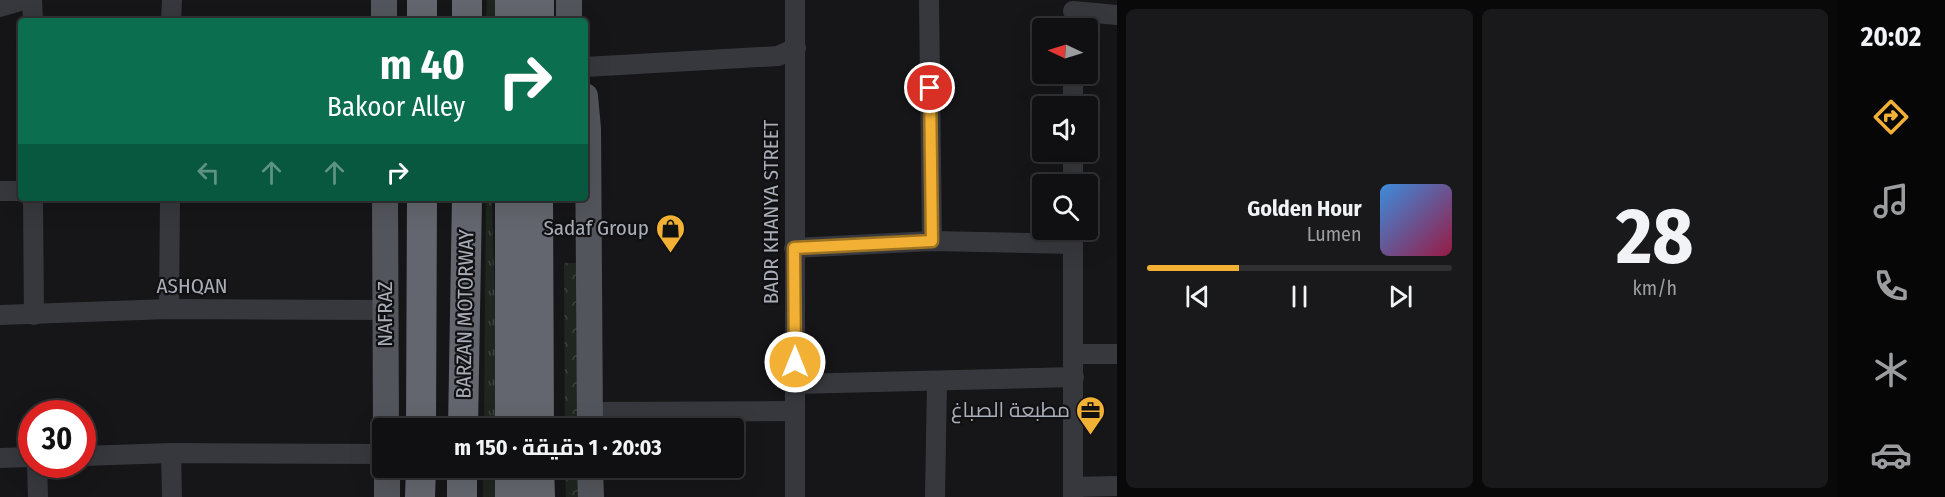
<!DOCTYPE html>
<html lang="ar">
<meta charset="utf-8">
<style>
:root{--surface:#101012;--page:#19191b;--text:#f1f3f6;--muted:#9c9d9f;--line:#303032;--accent:#f2b134}
body{margin:0;font-family:"Fira Sans Condensed",Cairo,sans-serif;background:var(--page);color:var(--text);direction:rtl;height:100vh;display:flex;flex-direction:column;font-size:22px;white-space:nowrap}
*{box-sizing:border-box;margin:0}
p{font-size:20px;color:var(--muted)}
.icon{flex:none;width:33px;height:33px;fill:none;stroke:currentColor;stroke-width:2;stroke-linecap:round;stroke-linejoin:round}
.map{position:relative;flex:1;overflow:hidden;direction:ltr}
.drawer{display:flex;flex-direction:column;gap:9px;padding:9px;background:#09090a;width:720px}
.drawer>*{flex:none}
.hud{position:absolute;left:18px;top:18px;width:570px;height:183px;border-radius:6px;box-shadow:0 6px 24px #0002,0 0 0 2px var(--line);direction:rtl;background:#0b6e4f;color:#fff;overflow:hidden}
.needle{width:39px;rotate:274deg}
.tools{position:absolute;left:1032px;top:18px;display:grid;gap:12px}
.tools a{display:grid;place-items:center;width:66px;height:66px;border-radius:6px;background:var(--surface);box-shadow:0 6px 24px #0002,0 0 0 2px var(--line);font-size:30px}
.speed{position:absolute;left:18px;top:400px;display:flex;gap:12px;font-size:30px;font-weight:700;text-align:center}
.speed>*{display:grid;place-content:center;width:78px;height:78px;border-radius:50%;background:var(--surface);box-shadow:0 6px 24px #0002,0 0 0 2px var(--line);line-height:1}
.speed .limit{border:9px solid #d22;background:#fff;color:#111}
.pin{position:absolute;display:grid;place-items:center;width:51px;height:51px;color:#fff;margin:-26px;border:3px solid #fff;border-radius:50%;box-shadow:0 2px 6px #0007}
.me{position:absolute;width:66px;margin:-33px;rotate:0deg;stroke-linejoin:round;filter:drop-shadow(0 0 4px #0008)}
.turn{display:flex;align-items:center;gap:21px;height:126px;padding:0 24px;font-size:27px}
.turn .icon{width:78px;height:78px;stroke-width:2.5}
.turn b{display:block;font-size:42px;line-height:51px}
.lanes{display:flex;align-items:center;height:57px;padding:0 24px;background:#0003;justify-content:center;gap:30px;direction:ltr}
.lanes .off{opacity:.35}
.drawer .widget{flex:1;display:flex;flex-direction:column;justify-content:center;gap:9px;min-width:0;padding:0 21px;border-radius:9px;background:var(--page)}
.drawer .dial{align-items:center;gap:0}
.dial b{font-size:78px;line-height:1}
.song{display:flex;align-items:center;gap:18px}
.cover{width:72px;height:72px;border-radius:9px;background:linear-gradient(135deg,hsl(210 70% 55%),hsl(340 70% 35%))}
.played{height:6px;border-radius:3px;background:linear-gradient(90deg,var(--accent) 30%,var(--line) 30%)}
.keys{display:flex;justify-content:space-around;direction:ltr}
.drawer .tiles{flex:1;display:grid;gap:9px;grid-template-columns:repeat(2,1fr)}
.trip{position:absolute;left:372px;top:418px;width:372px;height:60px;border-radius:6px;background:var(--surface);box-shadow:0 6px 24px #0002,0 0 0 2px var(--line);font-weight:700;line-height:60px;text-align:center;direction:rtl}
main{display:flex;flex:1;min-height:0}
.tab-bar{display:flex;flex-direction:column;width:108px;justify-content:space-around;align-items:center;background:#060607;color:var(--muted)}
.tab-bar .icon{width:42px;height:42px}
.tab-bar .active{color:var(--accent)}
.tab-bar b{font-size:27px;color:var(--text)}
.map>svg:first-child{display:block}
</style>
<main>
<nav class="tab-bar">
<b>20:02</b>
<svg class="icon active" aria-label="directions" viewBox="0 0 24 24"><path d="M12 3l9 9-9 9-9-9zM9 14v-3h6M13 9l2 2-2 2"/></svg>
<svg class="icon" aria-label="music" viewBox="0 0 24 24"><path d="M9 18V5l10-2v13"/><circle cx="6" cy="18" r="3"/><circle cx="16" cy="16" r="3"/></svg>
<svg class="icon" aria-label="phone" viewBox="0 0 24 24"><path d="M5 4h4l2 5-3 2q2 4 5 5l2-3 5 2v4C11 20 4 13 5 4z"/></svg>
<svg class="icon" aria-label="climate" viewBox="0 0 24 24"><path d="M12 3v18M4 7l16 10M4 17L20 7"/></svg>
<svg class="icon" aria-label="car" viewBox="0 0 24 24"><path d="M5 17H2v-5l4-1 3-4h7l3 4 3 1v5h-3M9 17h6M6 11h13"/><circle cx="7" cy="17" r="2"/><circle cx="17" cy="17" r="2"/></svg>
</nav>
<section class="drawer">
<div class="tiles">
<div class="widget dial"><b>28</b><p>km/h</p></div>
<div class="widget">
<div class="song"><i class="cover"></i><div><b>Golden Hour</b><p>Lumen</p></div></div>
<div class="played"></div>
<div class="keys"><svg class="icon" aria-label="previous" viewBox="0 0 24 24"><path d="M18 5L8 12l10 7zM5 5v14"/></svg><svg class="icon" aria-label="pause" viewBox="0 0 24 24"><path d="M8 5v14M16 5v14"/></svg><svg class="icon" aria-label="next" viewBox="0 0 24 24"><path d="M6 5l10 7-10 7zM19 5v14"/></svg></div>
</div>
</div>
</section>
<div class="map">
<svg width="1117" height="497" viewBox="0 0 1117 497">
<defs>
<pattern id="grass-tufts" width="24" height="20" patternUnits="userSpaceOnUse" patternTransform="scale(1.5)"><rect width="24" height="20" fill="#1e261f"/><path d="M3 7l-1-3M5 7V3M7 7l1-3M15 17l-1-3M17 17v-4M19 17l1-3" fill="none" stroke="#3c433d"/></pattern>
<pattern id="park-crowns" width="20" height="18" patternUnits="userSpaceOnUse" patternTransform="scale(1.5)"><rect width="20" height="18" fill="#1e261f"/><path d="M2 6a3 3 0 1 1 6 0M12 15a3 3 0 1 1 6 0" fill="none" stroke="#3c433d"/></pattern>
</defs>
<rect width="100%" height="100%" fill="#161618"/>
<g fill="url(#grass-tufts)">
<path d="M487,0H495V21H486Z"/>
<path d="M486,198H492L498,429H484Z"/>
<path d="M483,468H498L499,497H483Z"/>
</g>
<g fill="url(#park-crowns)">
<path d="M564,263H582V429H565Z"/>
<path d="M565,468H582L583,497H566Z"/>
</g>
<g fill="none" stroke-linecap="round" stroke-linejoin="round">
<g stroke="#37383d" stroke-width="20">
<path d="M32,0L33,21"/>
<path d="M929,0L932,241"/>
<path d="M0,7L24,0"/>
<path d="M1073,11L1117,15"/>
<path d="M171,21L172,0"/>
<path d="M585,67L778,56L796,48"/>
<path d="M1073,74V106"/>
<path d="M1073,152V184"/>
<path d="M0,191H21"/>
<path d="M33,198L34,315"/>
<path d="M1073,230V497"/>
<path d="M794,248L932,241L1073,244"/>
<path d="M169,309L170,198"/>
<path d="M0,315L169,309L385,310"/>
<path d="M1074,354H1117"/>
<path d="M795,384L1074,377"/>
<path d="M589,412L795,411"/>
<path d="M171,453L172,497"/>
<path d="M82,456L171,453L382,454"/>
<path d="M0,458L32,457"/>
<path d="M37,465L38,497"/>
<path d="M1073,487L1117,486"/>
<path d="M795,497V0"/>
<path d="M935,497L937,381"/>
</g>
<g stroke="#53555c" stroke-width="26">
<path d="M384,0V21"/>
<path d="M569,0V21"/>
<path d="M585,96L588,129L590,429"/>
<path d="M385,198L386,429"/>
<path d="M387,468V497"/>
<path d="M590,468L591,497"/>
</g>
<g stroke="#63666e" stroke-width="30">
<path d="M467,0V21"/>
<path d="M422,21V0"/>
<path d="M510,21V0"/>
<path d="M539,21V0"/>
<path d="M538,198L539,429"/>
<path d="M421,429L422,198"/>
<path d="M463,429L467,198"/>
<path d="M510,429V198"/>
<path d="M510,468V497"/>
<path d="M539,468L540,497"/>
<path d="M420,497L421,468"/>
<path d="M462,497V468"/>
</g>
</g>
<g fill="none" stroke-linecap="round" stroke-linejoin="round">
<defs>
<path id="route" d="M795,362L794,248L932,241L930,88"/>
</defs>
<use href="#route" stroke="#9d7322" stroke-width="15"/>
<use href="#route" stroke="#f2b134" stroke-width="10"/>
</g>
<defs>
<symbol id="shop-pin" viewBox="-11 -11 22 30"><path d="M0 17L-7.5 6A9.5 9.5 0 1 1 7.5 6Z" fill="#f2b134" stroke="#111113"/><path d="M-5-2.5h2.3a2.7 3.5 0 0 1 5.4 0H5L5.5 6h-11ZM-1.5-2.5h3a1.5 2.3 0 0 0-3 0Z" fill="#111"/></symbol>
<symbol id="office-pin" viewBox="-11 -11 22 30"><path d="M0 17L-7.5 6A9.5 9.5 0 1 1 7.5 6Z" fill="#f2b134" stroke="#111113"/><path d="M-6-3h4V-5.5h4V-3h4V5H-6ZM-1-4.5V-3h2v-1.5ZM-6 0V1H6V0Z" fill="#111"/></symbol>
</defs>
<g fill-rule="evenodd">
<use href="#shop-pin" x="654" y="212" width="33" height="45"/>
<use href="#office-pin" x="1074" y="394" width="33" height="45"/>
</g>
<g text-anchor="middle" stroke-width="4.5" stroke-linejoin="round" paint-order="stroke">
<g font-size="21" fill="#a8adb8" stroke="#111113">
<text transform="translate(771 212) rotate(-90)" y="7">BADR KHANYA STREET</text>
<text x="192" y="293">ASHQAN</text>
<text transform="translate(385 314) rotate(-90)" y="7">NAFRAZ</text>
<text transform="translate(465 314) rotate(-89)" y="7">BARZAN MOTORWAY</text>
</g>
<g font-size="21" fill="#a8adb8" stroke="#111113" text-anchor="end">
<text x="649" y="235">Sadaf Group</text>
<text x="1070" y="417">مطبعة الصباغ</text>
</g>
</g>
</svg>
<div class="tools">
<a><svg class="needle" viewBox="-14 -14 28 28"><path d="M0-13l5 13h-10z" fill="#e53935"/><path d="M0 13l5-13h-10z" fill="#9c9d9f"/></svg></a>
<a><svg class="icon" aria-label="sound" viewBox="0 0 24 24"><path d="M4 9h4l5-4v14l-5-4H4zM17 9q2 3 0 6"/></svg></a>
<a><svg class="icon" aria-label="search" viewBox="0 0 24 24"><circle cx="10" cy="10" r="6"/><path d="M15 15l6 6"/></svg></a>
</div>
<div class="speed"><div class="limit">30</div></div>
<div class="pin" style="left:930px;top:88px;background:#d93025"><svg class="icon" aria-label="arrive" viewBox="0 0 24 24"><path d="M6 21V4h12l-3 4 3 4H6"/></svg></div>
<svg class="me" style="left:795px;top:362px" viewBox="-20 -20 40 40"><circle r="17" fill="#f2b134" stroke="#fff" stroke-width="3"/><path d="M0-11L8 9 0 5-8 9z" fill="#fff"/></svg>
<div class="trip">20:03 · 1 دقيقة · 150 m</div>
<div class="hud">
<div class="turn"><svg class="icon" aria-label="right" viewBox="0 0 24 24"><path d="M7 20v-9h11M14 6l5 5-5 5"/></svg><div><b>40 m</b>Bakoor Alley</div></div>
<div class="lanes"><svg class="icon off" aria-label="left" viewBox="0 0 24 24"><path d="M17 20v-9H6M10 6l-5 5 5 5"/></svg><svg class="icon off" aria-label="ahead" viewBox="0 0 24 24"><path d="M12 20V5M6 11l6-6 6 6"/></svg><svg class="icon off" aria-label="ahead" viewBox="0 0 24 24"><path d="M12 20V5M6 11l6-6 6 6"/></svg><svg class="icon" aria-label="right" viewBox="0 0 24 24"><path d="M7 20v-9h11M14 6l5 5-5 5"/></svg></div>
</div>
</div>
</main>
